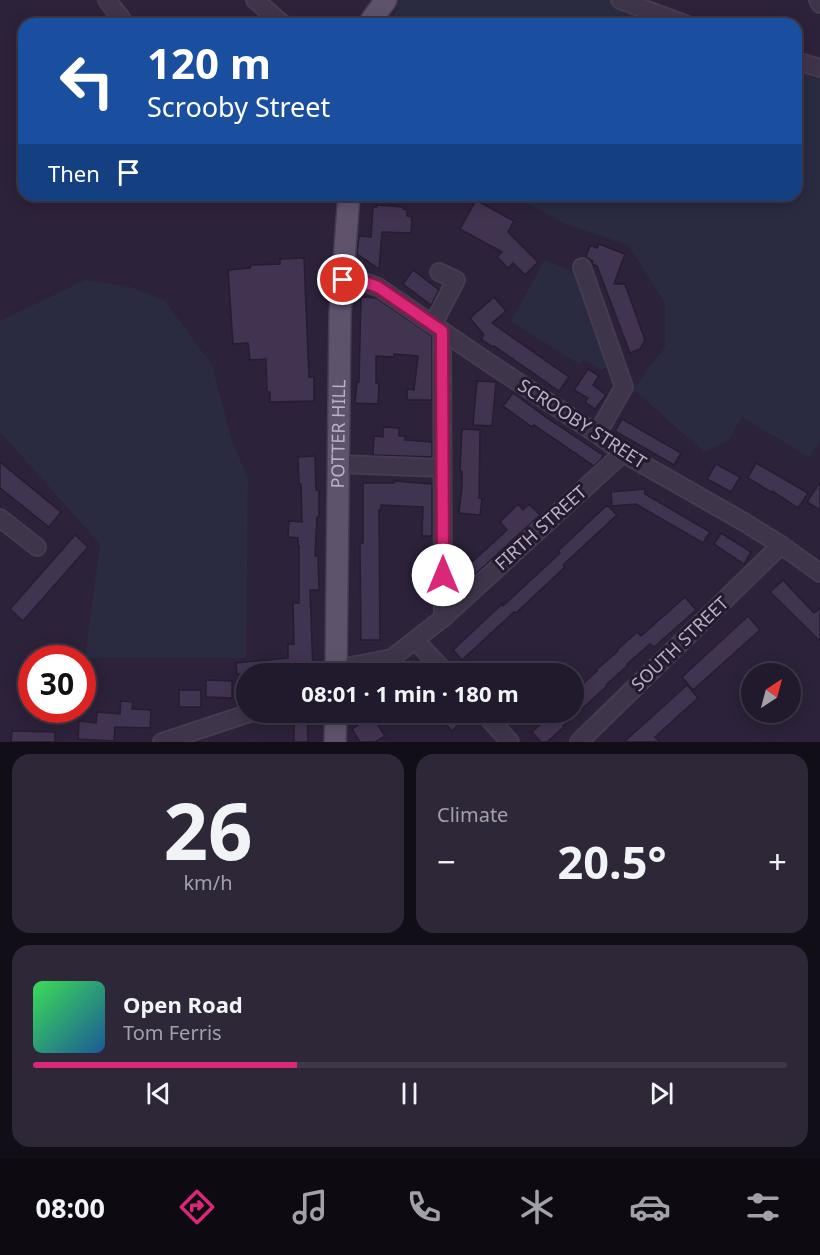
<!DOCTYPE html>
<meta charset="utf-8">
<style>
:root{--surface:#211a2c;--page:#2d2738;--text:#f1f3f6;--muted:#a2a1a9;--line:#3e3848;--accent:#db2777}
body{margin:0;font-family:"Noto Sans",sans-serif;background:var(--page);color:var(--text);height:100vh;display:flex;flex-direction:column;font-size:22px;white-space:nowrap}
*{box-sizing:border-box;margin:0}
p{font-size:20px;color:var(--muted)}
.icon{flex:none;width:33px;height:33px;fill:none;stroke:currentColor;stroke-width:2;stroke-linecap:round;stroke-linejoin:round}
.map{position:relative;height:742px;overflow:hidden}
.details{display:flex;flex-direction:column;gap:12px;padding:12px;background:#120e18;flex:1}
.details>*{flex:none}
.guide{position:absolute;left:18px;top:18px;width:784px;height:183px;border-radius:18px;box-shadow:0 3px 15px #0003,0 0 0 2px var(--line);background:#1a4fa0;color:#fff;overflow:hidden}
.needle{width:39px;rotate:36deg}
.tools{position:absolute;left:741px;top:663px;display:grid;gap:12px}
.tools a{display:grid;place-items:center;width:60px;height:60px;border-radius:50%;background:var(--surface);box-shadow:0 3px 15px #0003,0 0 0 2px var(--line);font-size:30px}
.speed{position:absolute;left:18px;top:645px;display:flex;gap:12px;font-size:30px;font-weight:700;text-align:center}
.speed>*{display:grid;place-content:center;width:78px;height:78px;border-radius:50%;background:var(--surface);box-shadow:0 3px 15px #0003,0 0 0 2px var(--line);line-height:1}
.speed .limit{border:9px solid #d22;background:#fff;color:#111}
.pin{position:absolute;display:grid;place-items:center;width:51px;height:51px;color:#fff;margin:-26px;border:3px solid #fff;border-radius:50%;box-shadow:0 2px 6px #0007}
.me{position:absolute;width:66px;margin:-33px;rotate:0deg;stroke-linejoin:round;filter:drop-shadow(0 0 4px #0008)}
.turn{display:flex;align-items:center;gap:21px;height:126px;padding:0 30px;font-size:27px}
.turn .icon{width:78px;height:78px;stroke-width:2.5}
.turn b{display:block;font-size:42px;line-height:51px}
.then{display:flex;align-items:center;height:57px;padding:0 30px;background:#0003;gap:12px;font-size:22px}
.big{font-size:45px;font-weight:700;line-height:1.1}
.details .widget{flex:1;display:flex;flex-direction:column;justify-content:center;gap:9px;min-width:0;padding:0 21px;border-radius:18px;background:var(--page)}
.details .dial{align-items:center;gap:0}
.dial b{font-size:78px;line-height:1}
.song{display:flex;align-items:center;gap:18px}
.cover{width:72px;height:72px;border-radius:9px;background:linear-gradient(135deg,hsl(130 70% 55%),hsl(210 70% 35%))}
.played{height:6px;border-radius:3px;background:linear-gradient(90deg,var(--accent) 35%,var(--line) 35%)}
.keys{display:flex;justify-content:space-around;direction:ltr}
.heat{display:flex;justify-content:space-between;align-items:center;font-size:33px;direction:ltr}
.details .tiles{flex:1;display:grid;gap:12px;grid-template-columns:1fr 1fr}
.widget:last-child{grid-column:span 2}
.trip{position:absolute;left:236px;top:663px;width:348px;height:60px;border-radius:30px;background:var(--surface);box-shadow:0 3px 15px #0003,0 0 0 2px var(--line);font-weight:700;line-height:60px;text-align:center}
.menu{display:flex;height:96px;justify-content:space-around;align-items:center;background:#0d0a12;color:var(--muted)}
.menu .icon{width:42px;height:42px}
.menu .current{color:var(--accent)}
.menu b{font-size:27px;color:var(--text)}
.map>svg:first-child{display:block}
</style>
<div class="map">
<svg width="820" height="742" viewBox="0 0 820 742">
<rect width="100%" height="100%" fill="#2c223a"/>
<g fill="#2a2a41">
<path d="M399,0H609L676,24H391Z"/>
<path d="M797,68L820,76V442L809,457L742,417L729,440L704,452L633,389L665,347V303L628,245L565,224L513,195H796Z"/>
<path d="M545,260L576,273L609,363L602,371L584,360L580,365L511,321Z"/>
<path d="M85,280L128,286L165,301L212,365L232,440L248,479L246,658H85L100,544L0,432V321Z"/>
</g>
<g fill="#413451" stroke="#261d31" stroke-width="1.5">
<path d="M476,200L514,221L508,232L538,262L525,275L513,263L508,268L497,257L502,252L460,229Z"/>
<path d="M377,205L403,207V209L407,210V216L412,217L411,233L382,232L379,269L357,254L359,236L371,237L373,207H377Z"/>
<path d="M599,244L625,254L614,284H625L645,340L640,349L630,353L597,266L592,264L593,261L586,257L590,245L597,248Z"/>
<path d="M304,258L309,377H314V401L270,402V392H267L266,359L250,360L248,343L233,344L228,270L250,268L251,265L280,264V259Z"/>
<path d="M413,270L439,290L431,305L403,284Z"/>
<path d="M361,297L376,298L432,336V400H407V389L414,390L418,356L394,354V357L376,356V383L379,384L378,404L355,403L357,382H359Z"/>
<path d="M494,297L506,311L492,323L569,377L559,391L494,346L493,347L481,339L484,335L470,318Z"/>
<path d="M588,369L599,376L593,385L606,395L595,409L585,402L588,398L574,390Z"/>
<path d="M477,381L496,382L492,426L473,425Z"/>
<path d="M513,393L547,418L603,455L601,459L594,466L534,425L532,427L503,406Z"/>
<path d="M622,419L681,453L674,465L615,431Z"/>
<path d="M383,427L399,428V436H405V440L432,442V457L373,455L374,436L383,437Z"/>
<path d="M462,429L480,430L479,498L482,499L480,515L459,513L462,487V471H460Z"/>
<path d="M315,456L316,490H319V517H317L315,556H318L319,590H310L313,671H280V674H237L236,663L288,658V644H294L293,603H299V546H298V538L288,537L289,521L302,522L301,484H299L298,457Z"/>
<path d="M0,462L61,512L49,527L0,488Z"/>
<path d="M756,463L808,493L798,508L772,491L771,492L748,478Z"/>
<path d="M716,464L740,477L731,492L707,479Z"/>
<path d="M394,481L432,484V536H422L423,507L381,505V510H379L380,640H361L360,543H363V483H394Z"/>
<path d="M820,482V510L807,502Z"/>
<path d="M645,489V494L710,532L703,543L636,504L612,506L611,492Z"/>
<path d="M518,504L523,510L529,504L540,515L468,581L460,573L507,530L500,522Z"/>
<path d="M607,505L617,515L563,565L565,567L516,613L514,612L462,660L453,650L502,604L503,606L560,553L558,551Z"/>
<path d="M721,533L751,552L744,564L714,544Z"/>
<path d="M75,535L88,547L23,621L10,609Z"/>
<path d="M783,580L814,613L820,608V641L770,592Z"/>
<path d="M685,597L696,610L654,647L650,644L627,664L628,665L606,685L607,686L563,726L564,727L547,742H541L532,732L554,712H573V693L597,671L596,670L618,651L617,650L637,632L641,636Z"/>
<path d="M748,616L760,630L693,690L682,677Z"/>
<path d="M206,680L232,681V698L206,697Z"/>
<path d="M687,685L698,698L655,737L660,742H624Z"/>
<rect x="179" y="690" width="22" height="17"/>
<path d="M121,701L133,702L132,709L151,710L150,728L115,727L114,741L78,739L79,721L96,723L97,712L120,714Z"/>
<path d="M435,712H459L465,719L452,731Z"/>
<path d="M294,714H307L308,742H294Z"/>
<path d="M372,716L385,736L375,742H360L352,729Z"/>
<path d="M12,731L55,732V742H11Z"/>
</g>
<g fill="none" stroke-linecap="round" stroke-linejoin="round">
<defs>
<g id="minor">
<path d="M107,0L121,18"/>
<path d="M255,0L283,24"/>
<path d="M620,0L685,24"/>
<path d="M818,0L820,4"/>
<path d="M796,61L820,68"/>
<path d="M582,267L624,387L597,434"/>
<path d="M343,281H361L378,287L489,363L597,434L623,453L744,522L781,545L820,573"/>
<path d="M433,324L456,280L439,272"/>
<path d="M442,331L443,618"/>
<path d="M339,464L442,468"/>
<path d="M0,518L37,547"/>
<path d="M415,640L447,674"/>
<path d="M336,669L392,658L443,618L623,453"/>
<path d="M483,712L510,742"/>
<path d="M162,742L253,712"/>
<path d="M579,742L781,545"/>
</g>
<g id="major">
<path d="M371,24L372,19L386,0"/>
<path id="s1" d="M336,674L340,314L349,195"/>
<path d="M335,742L336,712"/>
</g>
</defs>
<use href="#minor" stroke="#453c51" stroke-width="20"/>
<use href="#major" stroke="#453c51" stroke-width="24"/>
<use href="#minor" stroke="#3f354b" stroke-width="16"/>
<use href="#major" stroke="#5e536b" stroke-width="21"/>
</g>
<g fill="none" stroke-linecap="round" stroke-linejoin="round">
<defs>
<path id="route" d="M343,280L361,281L378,287L442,331L443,575"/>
</defs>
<use href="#route" stroke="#8e194d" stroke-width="15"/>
<use href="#route" stroke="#db2777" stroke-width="10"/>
</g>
<g text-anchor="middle" stroke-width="6" stroke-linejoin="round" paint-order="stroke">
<g font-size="18" fill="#bbb0c7" stroke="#241b2f">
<text transform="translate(582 424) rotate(33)" y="6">SCROOBY STREET</text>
<text dy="6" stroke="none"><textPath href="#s1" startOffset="240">POTTER HILL</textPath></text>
<text transform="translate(541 528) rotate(-42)" y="6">FIRTH STREET</text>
<text transform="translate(680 644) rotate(-44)" y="6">SOUTH STREET</text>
</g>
</g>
</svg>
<div class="tools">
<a><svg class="needle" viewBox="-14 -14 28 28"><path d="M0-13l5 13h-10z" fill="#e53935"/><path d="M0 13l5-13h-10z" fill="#a2a1a9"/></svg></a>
</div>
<div class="speed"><div class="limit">30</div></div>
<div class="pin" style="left:343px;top:280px;background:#d93025"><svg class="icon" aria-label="arrive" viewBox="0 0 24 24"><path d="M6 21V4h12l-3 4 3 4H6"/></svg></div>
<svg class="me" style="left:443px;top:575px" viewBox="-20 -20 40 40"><circle r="19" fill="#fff"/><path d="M0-13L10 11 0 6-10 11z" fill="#db2777"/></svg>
<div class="trip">08:01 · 1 min · 180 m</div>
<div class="guide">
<div class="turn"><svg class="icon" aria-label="left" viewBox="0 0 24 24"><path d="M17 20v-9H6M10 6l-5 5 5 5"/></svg><div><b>120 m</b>Scrooby Street</div></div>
<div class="then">Then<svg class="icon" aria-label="arrive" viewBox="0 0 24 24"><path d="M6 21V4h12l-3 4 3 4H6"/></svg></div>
</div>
</div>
<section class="details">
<div class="tiles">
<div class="widget dial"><b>26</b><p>km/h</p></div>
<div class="widget"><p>Climate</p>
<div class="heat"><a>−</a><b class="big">20.5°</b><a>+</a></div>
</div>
<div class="widget">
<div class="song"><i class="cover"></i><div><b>Open Road</b><p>Tom Ferris</p></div></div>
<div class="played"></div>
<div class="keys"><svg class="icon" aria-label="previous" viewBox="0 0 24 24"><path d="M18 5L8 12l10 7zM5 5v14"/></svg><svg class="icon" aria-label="pause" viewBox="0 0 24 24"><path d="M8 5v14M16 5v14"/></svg><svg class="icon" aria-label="next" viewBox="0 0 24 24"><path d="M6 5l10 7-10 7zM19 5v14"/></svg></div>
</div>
</div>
</section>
<nav class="menu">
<b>08:00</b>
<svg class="icon current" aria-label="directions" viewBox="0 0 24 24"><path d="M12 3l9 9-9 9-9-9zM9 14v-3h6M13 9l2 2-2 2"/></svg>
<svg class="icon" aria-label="music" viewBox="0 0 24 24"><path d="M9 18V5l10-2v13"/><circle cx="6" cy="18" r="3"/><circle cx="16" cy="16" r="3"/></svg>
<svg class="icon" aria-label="phone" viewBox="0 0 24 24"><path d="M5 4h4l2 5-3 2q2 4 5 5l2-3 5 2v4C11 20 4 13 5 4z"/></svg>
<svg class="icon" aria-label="climate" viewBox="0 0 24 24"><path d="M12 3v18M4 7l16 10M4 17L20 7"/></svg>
<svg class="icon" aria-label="car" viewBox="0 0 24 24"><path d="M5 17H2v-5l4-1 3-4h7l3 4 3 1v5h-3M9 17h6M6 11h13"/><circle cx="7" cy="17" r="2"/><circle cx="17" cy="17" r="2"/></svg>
<svg class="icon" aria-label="filters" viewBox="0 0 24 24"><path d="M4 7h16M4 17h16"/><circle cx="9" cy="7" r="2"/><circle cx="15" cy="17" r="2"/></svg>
</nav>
